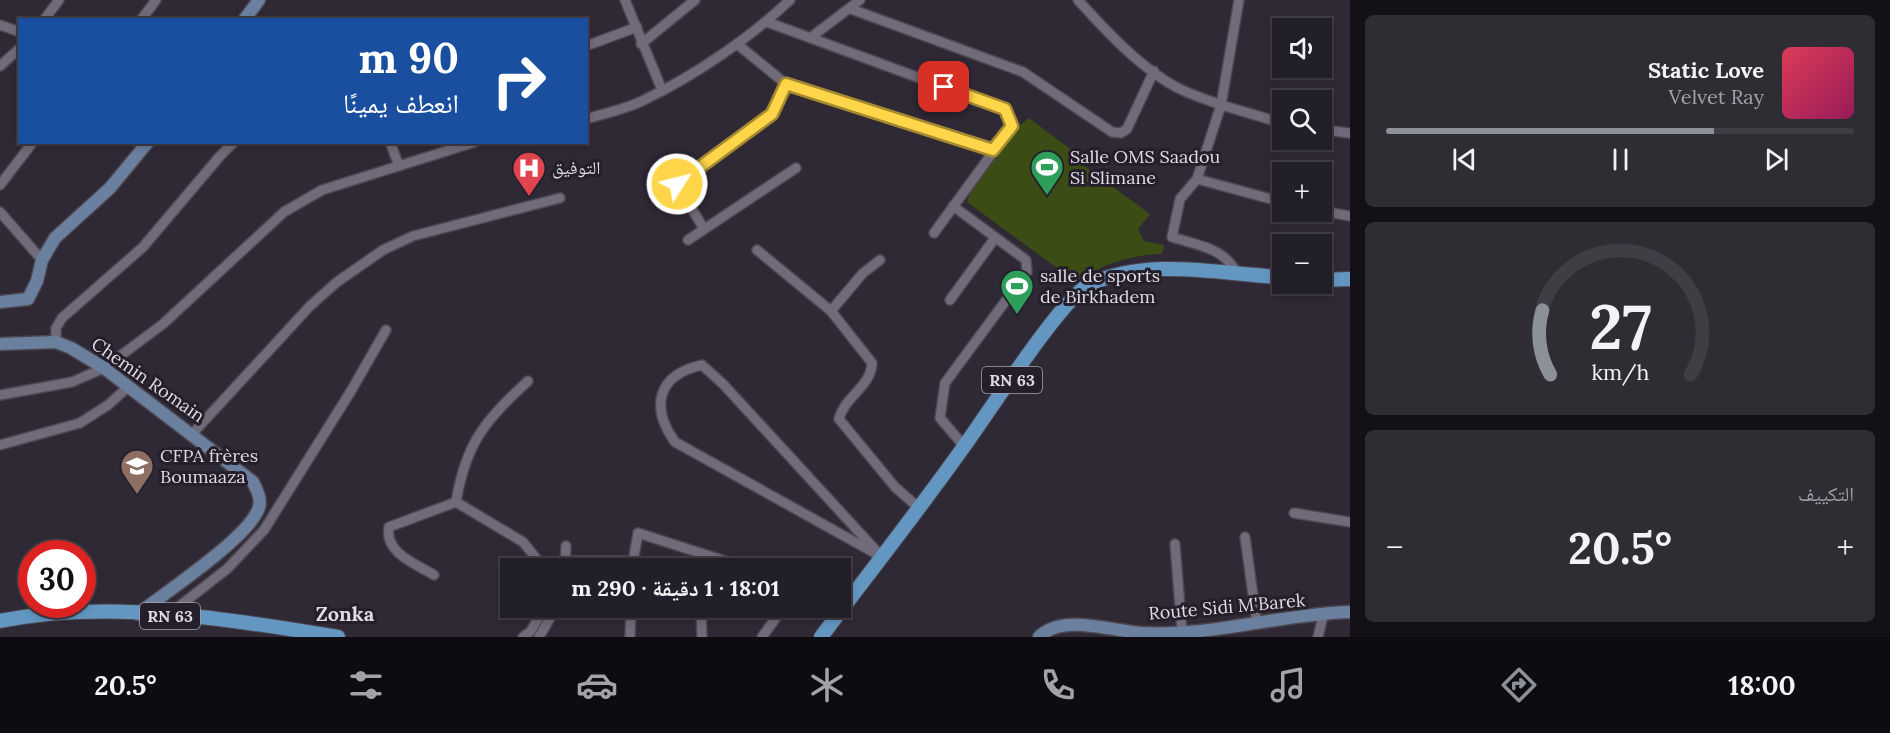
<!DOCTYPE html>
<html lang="ar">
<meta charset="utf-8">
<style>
:root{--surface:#231f28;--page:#2f2c34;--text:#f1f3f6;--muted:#a3a2a8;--line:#403d45;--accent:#8c9099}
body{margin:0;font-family:Lora,"Noto Naskh Arabic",serif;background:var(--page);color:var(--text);direction:rtl;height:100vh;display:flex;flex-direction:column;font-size:22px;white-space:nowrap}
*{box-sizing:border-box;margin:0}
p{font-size:20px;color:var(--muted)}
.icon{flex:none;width:33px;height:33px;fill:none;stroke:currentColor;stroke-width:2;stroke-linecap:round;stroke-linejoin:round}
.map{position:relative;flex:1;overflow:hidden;direction:ltr}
.drawer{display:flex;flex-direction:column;gap:15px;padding:15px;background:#131116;width:540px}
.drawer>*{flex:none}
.guide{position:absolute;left:18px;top:18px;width:570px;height:126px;border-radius:0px;box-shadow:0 3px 9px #0003,0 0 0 2px var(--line);direction:rtl;background:#1a4fa0;color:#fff;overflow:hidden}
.controls{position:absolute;left:1272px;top:18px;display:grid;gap:12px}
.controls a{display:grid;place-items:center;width:60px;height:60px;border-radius:0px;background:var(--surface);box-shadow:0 3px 9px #0003,0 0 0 2px var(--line);font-size:30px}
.speed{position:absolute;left:18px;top:540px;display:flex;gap:12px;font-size:30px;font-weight:700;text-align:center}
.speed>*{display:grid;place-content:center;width:78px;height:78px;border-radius:50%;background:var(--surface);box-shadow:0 3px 9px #0003,0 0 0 2px var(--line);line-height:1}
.speed .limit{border:9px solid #d22;background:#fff;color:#111}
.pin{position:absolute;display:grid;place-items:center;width:51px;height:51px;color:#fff;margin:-26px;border-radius:12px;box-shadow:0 3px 9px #0006}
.me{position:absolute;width:66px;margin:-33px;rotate:54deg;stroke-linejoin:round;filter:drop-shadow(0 0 4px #0008)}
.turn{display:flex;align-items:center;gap:21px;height:126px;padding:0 30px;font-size:27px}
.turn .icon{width:78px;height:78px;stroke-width:2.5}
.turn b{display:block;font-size:42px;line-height:51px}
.big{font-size:45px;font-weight:800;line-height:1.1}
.drawer .card{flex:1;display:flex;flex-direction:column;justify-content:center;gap:9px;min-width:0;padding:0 21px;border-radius:9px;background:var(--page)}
.drawer .dial{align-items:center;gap:0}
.dial svg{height:156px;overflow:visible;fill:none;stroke:var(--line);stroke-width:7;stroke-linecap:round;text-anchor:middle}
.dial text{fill:var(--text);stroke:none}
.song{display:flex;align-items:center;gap:18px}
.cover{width:72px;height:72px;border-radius:9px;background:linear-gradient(135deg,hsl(350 70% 55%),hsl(330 70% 35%))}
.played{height:6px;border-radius:3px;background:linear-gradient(90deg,var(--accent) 70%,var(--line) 70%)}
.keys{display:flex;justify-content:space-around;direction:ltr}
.heat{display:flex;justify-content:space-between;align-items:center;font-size:33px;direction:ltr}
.trip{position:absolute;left:500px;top:558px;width:351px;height:60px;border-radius:0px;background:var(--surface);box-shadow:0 3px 9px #0003,0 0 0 2px var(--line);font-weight:800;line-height:60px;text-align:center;direction:rtl}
.tab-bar{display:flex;height:96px;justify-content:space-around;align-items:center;background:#0e0c10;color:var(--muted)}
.tab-bar .icon{width:42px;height:42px}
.tab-bar .current{color:var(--accent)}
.tab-bar b{font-size:27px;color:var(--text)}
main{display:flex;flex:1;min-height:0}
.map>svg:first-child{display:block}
</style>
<main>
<section class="drawer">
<div class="card">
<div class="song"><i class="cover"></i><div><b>Static Love</b><p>Velvet Ray</p></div></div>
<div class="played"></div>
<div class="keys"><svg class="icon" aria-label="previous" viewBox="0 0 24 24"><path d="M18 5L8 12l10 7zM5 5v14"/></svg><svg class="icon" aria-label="pause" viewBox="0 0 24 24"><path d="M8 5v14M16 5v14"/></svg><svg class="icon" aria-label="next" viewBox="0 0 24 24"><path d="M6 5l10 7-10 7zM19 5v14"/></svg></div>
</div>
<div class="card dial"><svg viewBox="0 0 100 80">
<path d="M14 69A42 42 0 1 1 86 69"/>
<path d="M14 69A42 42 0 0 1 10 36" stroke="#8c9099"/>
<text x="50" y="56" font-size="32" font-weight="700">27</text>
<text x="50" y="72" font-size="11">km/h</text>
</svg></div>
<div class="card"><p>التكييف</p>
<div class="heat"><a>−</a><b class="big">20.5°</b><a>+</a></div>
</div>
</section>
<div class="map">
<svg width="1350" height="637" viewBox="0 0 1350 637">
<rect width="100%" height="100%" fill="#2f2936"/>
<path fill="#3b4c14" d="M1029,118L1073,151L1071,156L1150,214L1138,229L1144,241L1164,245L1162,254C1130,255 1102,264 1076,282L967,202L971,190L1014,130Z"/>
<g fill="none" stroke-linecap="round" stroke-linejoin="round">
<defs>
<g id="street">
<path d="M625,0L662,90"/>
<path d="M1078,0C1106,31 1144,72 1182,90C1195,96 1208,100 1221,105L1239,0"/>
<path d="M851,9L1023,72L1112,132L1121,133L1127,129L1154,71"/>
<path d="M44,20L59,0"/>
<path d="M141,20L156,0"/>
<path d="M767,22L1004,109L1012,126L934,233"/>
<path d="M0,25L20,32"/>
<path d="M810,38L860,0"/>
<path d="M641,44L695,0"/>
<path d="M737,44L786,84L993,150"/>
<path d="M586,46L637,27"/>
<path d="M0,66L20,48"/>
<path d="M586,119C605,113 627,109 644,100C694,76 750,38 790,0"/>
<path d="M1322,130L1350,133"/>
<path d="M390,142L399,166"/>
<path d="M1197,179L1282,202"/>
<path d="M0,185L33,142"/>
<path d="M953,206L1026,260L1027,272L945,383L940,418L964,446"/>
<path d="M1322,211L1350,216"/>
<path d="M0,212L42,260"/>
<path d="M704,229L677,184L772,115L786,84"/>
<path d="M688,240L796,168"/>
<path d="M757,250L831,311L872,363C871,387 844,397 839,419L895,487L919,508"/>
<path d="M1238,275C1224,247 1199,246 1172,237L1180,199L1197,179L1221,105L1282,123"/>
<path d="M950,300L995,238"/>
<path d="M831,311L863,273L880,260"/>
<path d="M56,342V328L62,318L143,247L220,156L234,142"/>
<path d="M702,365L723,384L882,557L675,442C650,407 657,375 702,365Z"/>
<path d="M0,395L72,382L104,368L163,324L284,212L322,190L475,142"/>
<path d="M193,433L310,306L337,282L383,250L413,236L560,198"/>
<path d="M0,445L80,423L108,405L128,387"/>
<path d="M456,502C466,442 485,421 528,381"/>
<path d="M1294,513L1350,522"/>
<path d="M1245,537L1257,624"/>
<path d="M1175,544L1182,632"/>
<path d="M566,561H633"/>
<path d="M565,568L566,546"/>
<path d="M632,568L638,533L747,568"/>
<path d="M434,575C416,564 384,553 389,527L456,502L523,542L544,568"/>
<path d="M701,608L702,637"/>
<path d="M168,615L227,569L264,530L351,391L386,330"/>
<path d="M523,637L531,631L544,608"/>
<path d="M539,637L556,608"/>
<path d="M630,637L631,608"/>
<path d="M762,637L783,608"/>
<path d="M1318,637L1323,616"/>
</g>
<g id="secondary">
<path d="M244,20L259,0"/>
<path d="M0,302L28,299L37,281L42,260L55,238L110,188L148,142"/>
<path d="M0,344L56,342L71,348L104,368L253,482C258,492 263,502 257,512C243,541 166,592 138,614"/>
<path d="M1039,637C1062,613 1112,631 1141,633C1211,637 1280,614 1350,612"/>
</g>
<g id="primary">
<path d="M1322,280L1350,279"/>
<path d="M0,621C107,599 232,619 338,637"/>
<path d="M821,637C869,573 919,510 965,445C987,415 1063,296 1090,284C1152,257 1218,274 1282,277"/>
</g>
</defs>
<use href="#street" stroke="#4b4650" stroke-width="12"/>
<use href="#secondary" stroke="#4b4650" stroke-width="15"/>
<use href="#primary" stroke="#4b4650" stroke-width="16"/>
<use href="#street" stroke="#716a7a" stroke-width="9"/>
<use href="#secondary" stroke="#6a809e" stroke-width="12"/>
<use href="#primary" stroke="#6397c1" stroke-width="14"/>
</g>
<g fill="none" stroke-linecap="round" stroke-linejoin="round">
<defs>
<path id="route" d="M677,184L772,114L786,84L993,150L1012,126L1005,109L944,87"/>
</defs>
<use href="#route" stroke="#a68a30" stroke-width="15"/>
<use href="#route" stroke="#ffd54a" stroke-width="10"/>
</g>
<defs>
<symbol id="stadium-pin" viewBox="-11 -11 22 30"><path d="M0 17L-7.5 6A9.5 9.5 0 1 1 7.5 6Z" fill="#2e9e5b" stroke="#251f2c"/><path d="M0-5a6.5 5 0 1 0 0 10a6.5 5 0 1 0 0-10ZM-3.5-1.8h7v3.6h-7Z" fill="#fff"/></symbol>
<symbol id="hospital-pin" viewBox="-11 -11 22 30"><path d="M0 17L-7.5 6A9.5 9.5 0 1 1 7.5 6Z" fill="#e0444e" stroke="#251f2c"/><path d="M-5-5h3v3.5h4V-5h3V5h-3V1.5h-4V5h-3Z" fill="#fff"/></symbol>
<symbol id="university-pin" viewBox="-11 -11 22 30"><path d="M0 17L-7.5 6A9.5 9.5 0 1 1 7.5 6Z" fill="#8d6e63" stroke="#251f2c"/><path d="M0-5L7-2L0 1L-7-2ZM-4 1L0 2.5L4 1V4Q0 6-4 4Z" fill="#fff"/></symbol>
</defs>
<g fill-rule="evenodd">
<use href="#stadium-pin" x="1028" y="148" width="38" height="52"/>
<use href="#hospital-pin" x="510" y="149" width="38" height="52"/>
<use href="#stadium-pin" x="998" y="267" width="38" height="52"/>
<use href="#university-pin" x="118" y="447" width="38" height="52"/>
</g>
<g text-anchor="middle" stroke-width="6" stroke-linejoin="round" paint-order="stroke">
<g fill="#251f2c" stroke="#a6a3ac" stroke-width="1.5">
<rect x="982" y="367" width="60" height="26" rx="4.5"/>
<rect x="140" y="603" width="60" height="26" rx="4.5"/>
</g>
<g font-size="16" font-weight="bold" fill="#dedbe3">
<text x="1012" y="386">RN 63</text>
<text x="170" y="622">RN 63</text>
</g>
<g font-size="18" fill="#dedbe3" stroke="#251f2c" text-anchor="start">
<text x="1070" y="163">Salle OMS Saadou<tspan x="1070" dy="21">Si Slimane</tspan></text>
<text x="552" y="174">التوفيق</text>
<text x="1040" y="282">salle de sports<tspan x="1040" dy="21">de Birkhadem</tspan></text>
<text x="160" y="462">CFPA frères<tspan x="160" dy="21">Boumaaza</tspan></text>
</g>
<g font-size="18" fill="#dedbe3" stroke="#251f2c">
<text transform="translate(148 380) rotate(35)" y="6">Chemin Romain</text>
<text transform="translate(1227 607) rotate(-5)" y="6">Route Sidi M'Barek</text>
</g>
<g font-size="20" font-weight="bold" fill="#dedbe3" stroke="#251f2c">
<text x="345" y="621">Zonka</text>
</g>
</g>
</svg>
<div class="controls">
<a><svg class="icon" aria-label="sound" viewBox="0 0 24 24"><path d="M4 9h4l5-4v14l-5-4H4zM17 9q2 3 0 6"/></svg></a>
<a><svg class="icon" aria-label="search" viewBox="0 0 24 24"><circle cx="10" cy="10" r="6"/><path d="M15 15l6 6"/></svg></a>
<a>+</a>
<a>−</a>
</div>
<div class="speed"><div class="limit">30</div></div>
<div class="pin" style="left:944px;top:87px;background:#d93025"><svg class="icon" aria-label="arrive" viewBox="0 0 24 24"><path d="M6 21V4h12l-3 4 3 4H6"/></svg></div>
<svg class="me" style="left:677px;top:184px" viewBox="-20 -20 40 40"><circle r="17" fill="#ffd54a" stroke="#fff" stroke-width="3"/><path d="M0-11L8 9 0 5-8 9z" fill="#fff"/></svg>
<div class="trip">18:01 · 1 دقيقة · 290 m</div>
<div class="guide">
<div class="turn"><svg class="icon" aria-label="right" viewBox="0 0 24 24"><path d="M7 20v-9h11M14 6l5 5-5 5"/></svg><div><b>90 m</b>انعطف يمينًا</div></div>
</div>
</div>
</main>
<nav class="tab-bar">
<b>18:00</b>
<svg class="icon current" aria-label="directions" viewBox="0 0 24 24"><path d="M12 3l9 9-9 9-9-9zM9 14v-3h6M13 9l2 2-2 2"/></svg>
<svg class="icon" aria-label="music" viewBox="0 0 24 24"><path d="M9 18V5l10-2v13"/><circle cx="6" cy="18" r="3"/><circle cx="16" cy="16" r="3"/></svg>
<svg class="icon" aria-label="phone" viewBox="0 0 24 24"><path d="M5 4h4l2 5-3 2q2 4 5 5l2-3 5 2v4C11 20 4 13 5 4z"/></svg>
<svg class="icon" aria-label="climate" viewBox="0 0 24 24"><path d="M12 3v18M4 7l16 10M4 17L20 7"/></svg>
<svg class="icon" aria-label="car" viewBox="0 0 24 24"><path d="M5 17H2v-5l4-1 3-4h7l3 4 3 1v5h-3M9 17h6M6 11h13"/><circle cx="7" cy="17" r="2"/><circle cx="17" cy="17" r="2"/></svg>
<svg class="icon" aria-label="filters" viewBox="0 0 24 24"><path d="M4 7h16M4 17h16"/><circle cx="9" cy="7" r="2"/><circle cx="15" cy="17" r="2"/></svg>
<b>20.5°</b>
</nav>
